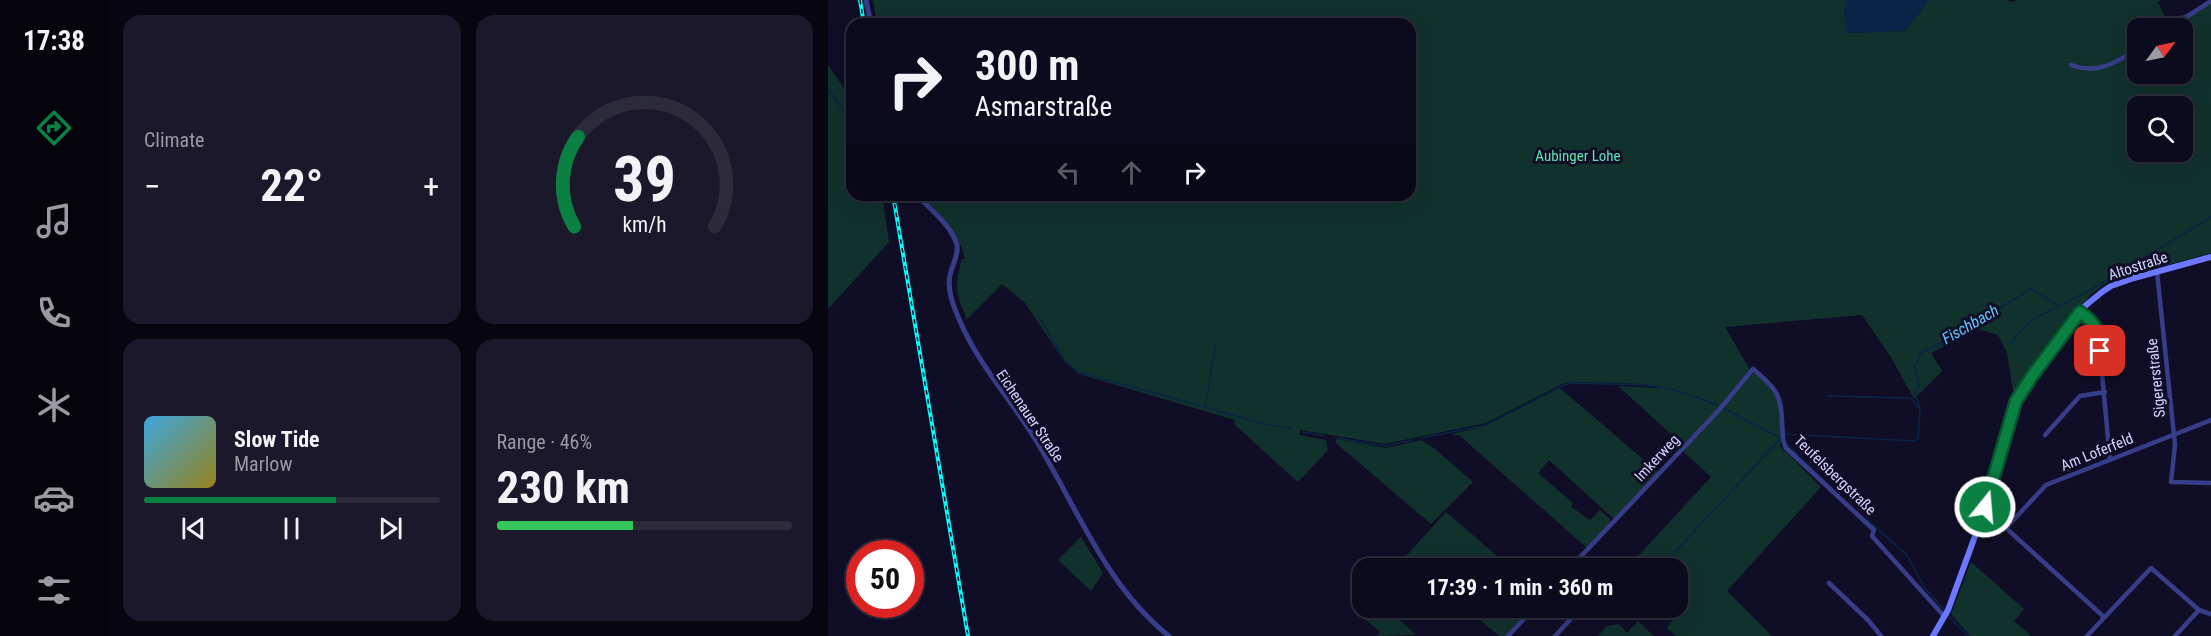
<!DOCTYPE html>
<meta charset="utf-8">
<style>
:root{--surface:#0c0a1d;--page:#1a182a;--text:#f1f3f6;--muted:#9a9aa4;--line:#2c2b3b;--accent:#0b8043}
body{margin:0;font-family:"Roboto Condensed",sans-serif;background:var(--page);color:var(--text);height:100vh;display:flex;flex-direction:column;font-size:22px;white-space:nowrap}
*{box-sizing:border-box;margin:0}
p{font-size:20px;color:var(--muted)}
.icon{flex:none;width:33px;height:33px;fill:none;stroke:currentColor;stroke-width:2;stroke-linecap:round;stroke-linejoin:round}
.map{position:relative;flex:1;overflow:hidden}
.sheet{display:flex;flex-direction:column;gap:15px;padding:15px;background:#070610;width:720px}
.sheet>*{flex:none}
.hud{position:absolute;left:18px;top:18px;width:570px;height:183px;border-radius:18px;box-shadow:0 6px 24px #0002,0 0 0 2px var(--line);background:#0c0a1d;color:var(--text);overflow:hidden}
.needle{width:39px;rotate:57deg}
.buttons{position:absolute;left:1299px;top:18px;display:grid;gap:12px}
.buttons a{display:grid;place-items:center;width:66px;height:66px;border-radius:12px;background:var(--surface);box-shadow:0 6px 24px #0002,0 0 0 2px var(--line);font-size:30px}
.speed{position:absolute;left:18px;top:540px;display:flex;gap:12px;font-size:30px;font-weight:700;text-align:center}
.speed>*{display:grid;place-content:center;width:78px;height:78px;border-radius:50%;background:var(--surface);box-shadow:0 6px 24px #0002,0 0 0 2px var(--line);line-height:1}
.speed .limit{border:9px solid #d22;background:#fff;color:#111}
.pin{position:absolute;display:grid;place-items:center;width:51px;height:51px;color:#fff;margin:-26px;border-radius:12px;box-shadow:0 3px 9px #0006}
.me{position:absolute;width:66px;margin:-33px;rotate:17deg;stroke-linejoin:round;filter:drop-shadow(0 0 4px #0008)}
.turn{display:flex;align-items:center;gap:21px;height:126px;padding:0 30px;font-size:27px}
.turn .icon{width:78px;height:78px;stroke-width:2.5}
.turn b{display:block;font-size:42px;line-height:51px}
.lanes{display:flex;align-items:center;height:57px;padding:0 30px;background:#0003;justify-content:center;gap:30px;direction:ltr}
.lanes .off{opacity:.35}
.big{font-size:45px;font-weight:700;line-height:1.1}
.sheet .widget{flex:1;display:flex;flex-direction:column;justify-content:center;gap:9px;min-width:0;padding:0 21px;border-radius:18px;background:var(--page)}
.sheet .dial{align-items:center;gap:0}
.dial svg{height:156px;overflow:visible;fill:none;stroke:var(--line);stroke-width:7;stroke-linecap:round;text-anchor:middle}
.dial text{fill:var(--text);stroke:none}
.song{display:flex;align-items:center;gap:18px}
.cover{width:72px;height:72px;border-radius:9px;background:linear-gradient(135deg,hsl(200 70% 55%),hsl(50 70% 35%))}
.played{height:6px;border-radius:3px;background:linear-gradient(90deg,var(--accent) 65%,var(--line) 65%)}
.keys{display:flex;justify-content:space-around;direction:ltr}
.heat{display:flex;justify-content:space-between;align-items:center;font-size:33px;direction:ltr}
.charge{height:9px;border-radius:4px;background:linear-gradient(90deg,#34c759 46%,var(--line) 0)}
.sheet .tiles{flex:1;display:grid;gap:15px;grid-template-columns:repeat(2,1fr)}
.trip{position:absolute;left:524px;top:558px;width:336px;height:60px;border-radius:18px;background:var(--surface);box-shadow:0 6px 24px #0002,0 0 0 2px var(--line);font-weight:700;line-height:60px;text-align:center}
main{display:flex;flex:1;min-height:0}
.tabs{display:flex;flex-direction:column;width:108px;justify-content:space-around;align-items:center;background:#05040c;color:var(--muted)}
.tabs .icon{width:42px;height:42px}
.tabs .selected{color:var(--accent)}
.tabs b{font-size:27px;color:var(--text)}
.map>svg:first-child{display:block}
</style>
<main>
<nav class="tabs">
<b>17:38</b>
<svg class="icon selected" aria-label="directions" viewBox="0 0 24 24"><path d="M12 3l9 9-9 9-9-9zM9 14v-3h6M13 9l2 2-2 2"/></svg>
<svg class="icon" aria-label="music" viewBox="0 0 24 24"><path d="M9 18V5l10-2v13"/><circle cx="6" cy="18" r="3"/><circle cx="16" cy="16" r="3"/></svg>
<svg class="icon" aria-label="phone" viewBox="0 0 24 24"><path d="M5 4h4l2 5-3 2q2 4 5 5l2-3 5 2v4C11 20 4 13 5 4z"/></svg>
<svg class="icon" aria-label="climate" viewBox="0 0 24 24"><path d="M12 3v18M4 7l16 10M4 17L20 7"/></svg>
<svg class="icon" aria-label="car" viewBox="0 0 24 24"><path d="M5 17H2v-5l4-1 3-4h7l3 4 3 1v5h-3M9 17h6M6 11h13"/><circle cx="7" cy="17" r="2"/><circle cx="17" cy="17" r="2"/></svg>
<svg class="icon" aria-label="filters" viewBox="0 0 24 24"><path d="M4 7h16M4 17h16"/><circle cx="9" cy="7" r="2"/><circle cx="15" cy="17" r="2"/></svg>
</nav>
<section class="sheet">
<div class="tiles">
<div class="widget"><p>Climate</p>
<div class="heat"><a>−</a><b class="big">22°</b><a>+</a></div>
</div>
<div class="widget dial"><svg viewBox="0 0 100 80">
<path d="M14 69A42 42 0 1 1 86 69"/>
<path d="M14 69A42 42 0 0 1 16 23" stroke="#0b8043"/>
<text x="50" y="56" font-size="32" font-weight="700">39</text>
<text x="50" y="72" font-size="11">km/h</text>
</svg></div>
<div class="widget">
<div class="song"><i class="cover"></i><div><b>Slow Tide</b><p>Marlow</p></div></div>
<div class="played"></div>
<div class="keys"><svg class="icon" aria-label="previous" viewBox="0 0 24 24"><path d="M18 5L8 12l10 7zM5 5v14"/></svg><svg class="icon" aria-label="pause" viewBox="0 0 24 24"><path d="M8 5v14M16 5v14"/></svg><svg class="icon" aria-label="next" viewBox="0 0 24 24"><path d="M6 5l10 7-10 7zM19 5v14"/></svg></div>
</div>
<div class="widget"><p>Range · 46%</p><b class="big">230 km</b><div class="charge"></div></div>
</div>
</section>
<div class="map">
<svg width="1383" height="636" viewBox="0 0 1383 636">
<rect width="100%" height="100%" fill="#100e27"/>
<g fill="#11312d" fill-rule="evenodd">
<path d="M45,0H1019L1016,10L1019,33L1077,31L1101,0H1180L1184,2L1188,0H1333L1330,2L1338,19L1359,14L1383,3V253L1283,280L1263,294L1186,397L1179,353L1170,335L1150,329L1103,353L1114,371L1086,399L1064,359L1034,315L897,327L922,370L891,407L855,445L790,386L833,388L816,384L745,382L734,384L658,423L557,444L472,430L471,435L498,440L500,450L470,482L406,424L407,420L251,374L237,362L197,303L174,284L139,319C128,295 126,285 134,259H137C133,234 110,214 94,195H582V24H49ZM1310,28H1354V74H1310ZM1310,106H1354V152H1310Z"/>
<path d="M0,65L24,100V195H54L61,242L0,309Z"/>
<path d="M925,373C950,381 959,424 952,446L993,487L899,591L944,636H848L839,628L845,619L833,608H849V568H799L883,477L854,450Z"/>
<path d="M732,388L830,472L786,519L721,460L710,473L745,503L743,507L762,520L772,510L782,519V523L759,548L632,436L624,434L657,426Z"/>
<path d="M510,439L558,448L593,440L607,449L645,482L603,524L509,444L507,441Z"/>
<path d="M618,512L683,568H567Z"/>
<path d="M253,537L275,573L263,591L230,560Z"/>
<path d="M1143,562L1196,609L1186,621L1203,636H1142L1123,614Z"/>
<path d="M540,608H558L588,635L549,636L552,632L538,620Z"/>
<path d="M638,608H704L678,636H671Z"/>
<path d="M810,621L826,636H770L779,626L791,624L799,633Z"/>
</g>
<path fill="#082547" d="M1019,0H1101L1077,31L1018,33L1016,10Z"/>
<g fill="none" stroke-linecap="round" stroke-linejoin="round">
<g stroke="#082547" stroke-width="1.5">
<path d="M0,88L24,123"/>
<path d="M211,317L238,362L252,373L359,402"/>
<path d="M1183,344C1196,323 1208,317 1230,307"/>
<path d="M999,396L1083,398L1090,407"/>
<path d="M379,397L388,343"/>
<path d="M954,399L957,434"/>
<path d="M362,403L432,423L464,429"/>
<path d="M377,407L378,400"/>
<path d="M475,432L496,436"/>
<path d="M957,434L1087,441L1090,438L1092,409L1087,393L1091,385L1087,366L1093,353L1123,338L1203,289L1231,306L1273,284L1383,217"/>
<path d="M509,438L557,446L585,440"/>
<path d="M594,438L658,425L736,385L745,383C768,384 792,384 815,385C865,388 910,416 953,438"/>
<path d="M959,444L1011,495"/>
<path d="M1037,518L1079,555L1096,587L1117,611"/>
<path d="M832,568L954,437"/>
<path d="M1120,615L1140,636"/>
</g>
<g stroke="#373d88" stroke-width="4.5">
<path d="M1341,28L1383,1"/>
<path d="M1243,65C1269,75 1287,63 1310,49"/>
<path d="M1329,272L1347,445L1343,482L1383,483"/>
<path d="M1252,313L1264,321L1270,330L1282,460"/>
<path d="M1217,435L1252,396L1277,392"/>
<path d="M1153,522L1178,528L1276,617"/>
<path d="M1178,528L1218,485L1383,420"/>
<path d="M748,561L756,568"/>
<path d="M742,568L891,410L925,369C948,388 954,395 954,425C955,433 954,441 958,448L1046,530L1044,536L1116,616"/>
<path d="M1001,583L1041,621L1053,636"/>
<path d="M680,636L706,608"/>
<path d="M727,636L753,608"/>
<path d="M1259,636L1323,568L1371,610L1383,614"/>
<path d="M1347,636L1371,610"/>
</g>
<g stroke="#373d88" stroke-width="5">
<path d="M38,0L43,24"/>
<path d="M89,195C102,209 124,226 129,245C131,255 124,265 122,275C119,290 125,305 131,319C149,362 179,395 204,434C247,502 276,585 341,636"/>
</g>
<path stroke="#6b78ff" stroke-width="6" d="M1105,636L1120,610L1150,528L1188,401L1204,376L1257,306L1274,292L1283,286L1306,278L1383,257"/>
<defs>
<g id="rail">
<path d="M32,0L36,24"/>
<path d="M65,195L140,636"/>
</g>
</defs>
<use href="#rail" stroke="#00fffd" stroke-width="4"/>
<use href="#rail" stroke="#100e27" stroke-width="1.5" stroke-dasharray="4.5" stroke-linecap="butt"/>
</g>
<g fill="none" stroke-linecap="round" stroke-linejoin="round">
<defs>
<path id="route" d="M1157,507L1188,401L1204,376L1252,312C1270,325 1270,330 1272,351"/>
</defs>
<use href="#route" stroke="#07532c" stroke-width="15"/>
<use href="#route" stroke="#0b8043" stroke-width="10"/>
</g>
<g text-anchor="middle" stroke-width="6" stroke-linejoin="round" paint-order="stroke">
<g font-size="15" fill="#5ae5b3" stroke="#100e27">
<text x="750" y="161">Aubinger Lohe</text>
</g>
<g font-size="15" fill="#d5d4ff" stroke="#100e27">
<text transform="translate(1310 266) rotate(-18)" y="5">Altostraße</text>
<text transform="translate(1328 378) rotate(-96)" y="5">Sigererstraße</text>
<text transform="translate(202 416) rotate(56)" y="5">Eichenauer Straße</text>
<text transform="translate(1269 452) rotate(-22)" y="5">Am Loferfeld</text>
<text transform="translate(829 458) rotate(-47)" y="5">Imkerweg</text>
<text transform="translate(1007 475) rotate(44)" y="5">Teufelsbergstraße</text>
</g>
<g font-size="16" font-style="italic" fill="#62c7ff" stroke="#100e27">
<text transform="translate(1142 324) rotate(-30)" y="6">Fischbach</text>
</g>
</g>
</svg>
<div class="buttons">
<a><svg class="needle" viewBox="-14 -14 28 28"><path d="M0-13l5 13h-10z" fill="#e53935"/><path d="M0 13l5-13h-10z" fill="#9a9aa4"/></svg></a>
<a><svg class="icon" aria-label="search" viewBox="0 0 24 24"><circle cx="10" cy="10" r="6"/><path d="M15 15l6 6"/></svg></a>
</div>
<div class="speed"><div class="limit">50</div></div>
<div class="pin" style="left:1272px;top:351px;background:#d93025"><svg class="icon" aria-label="arrive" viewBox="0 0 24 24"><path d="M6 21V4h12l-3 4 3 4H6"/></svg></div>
<svg class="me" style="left:1157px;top:507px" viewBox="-20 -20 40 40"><circle r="17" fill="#0b8043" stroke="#fff" stroke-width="3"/><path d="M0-11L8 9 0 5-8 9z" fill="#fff"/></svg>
<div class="trip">17:39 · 1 min · 360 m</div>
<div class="hud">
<div class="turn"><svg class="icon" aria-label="right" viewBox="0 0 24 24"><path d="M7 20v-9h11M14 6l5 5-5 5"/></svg><div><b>300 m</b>Asmarstraße</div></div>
<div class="lanes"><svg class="icon off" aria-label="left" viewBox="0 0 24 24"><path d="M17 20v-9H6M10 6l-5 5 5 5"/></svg><svg class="icon off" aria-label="ahead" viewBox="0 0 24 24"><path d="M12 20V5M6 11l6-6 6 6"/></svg><svg class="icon" aria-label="right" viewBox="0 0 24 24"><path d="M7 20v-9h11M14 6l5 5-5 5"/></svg></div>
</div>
</div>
</main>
